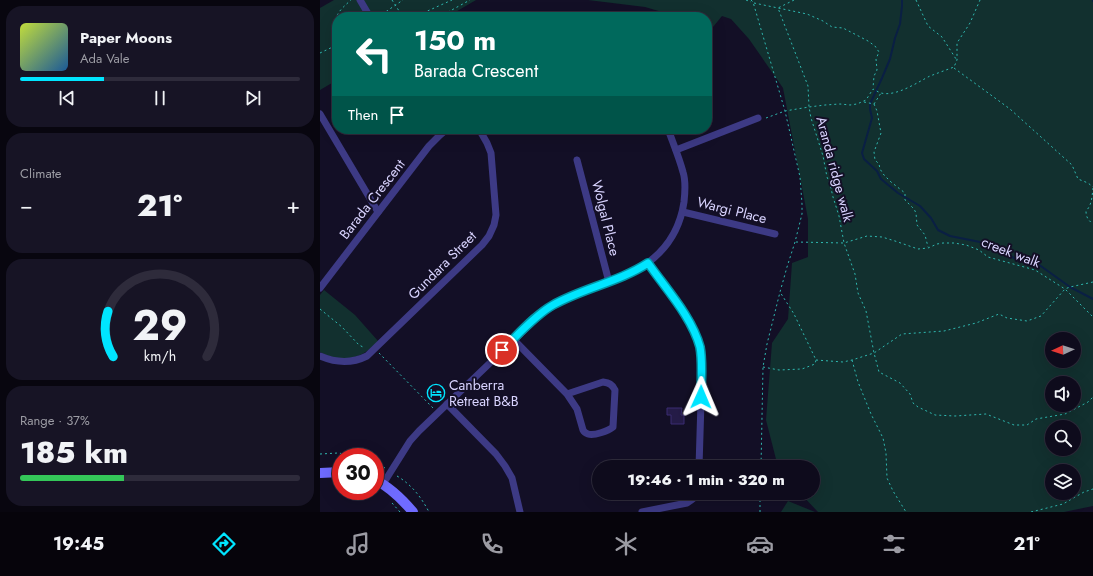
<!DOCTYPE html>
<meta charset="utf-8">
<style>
:root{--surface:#0e0b1c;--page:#171425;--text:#f1f3f6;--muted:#9b9ba3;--line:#2e2b3b;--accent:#00e5ff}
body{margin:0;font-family:Jost,sans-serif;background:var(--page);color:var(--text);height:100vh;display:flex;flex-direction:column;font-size:15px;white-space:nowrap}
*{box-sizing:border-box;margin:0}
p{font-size:13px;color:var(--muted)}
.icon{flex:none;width:22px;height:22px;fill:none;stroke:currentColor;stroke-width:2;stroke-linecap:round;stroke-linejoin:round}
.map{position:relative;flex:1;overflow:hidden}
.sheet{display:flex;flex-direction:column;gap:6px;padding:6px;background:#08060f;width:320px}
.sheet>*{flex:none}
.top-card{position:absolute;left:12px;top:12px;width:380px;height:122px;border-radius:16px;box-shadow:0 4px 16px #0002,0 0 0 1px var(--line);background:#00695c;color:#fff;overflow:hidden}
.needle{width:26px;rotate:267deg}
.controls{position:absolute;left:725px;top:332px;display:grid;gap:8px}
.controls a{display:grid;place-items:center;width:36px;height:36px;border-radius:50%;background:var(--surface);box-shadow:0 4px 16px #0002,0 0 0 1px var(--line);font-size:20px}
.speed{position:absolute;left:12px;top:448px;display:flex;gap:8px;font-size:20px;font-weight:700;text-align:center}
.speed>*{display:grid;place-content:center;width:52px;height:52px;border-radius:50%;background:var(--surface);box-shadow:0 4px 16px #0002,0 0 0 1px var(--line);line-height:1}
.speed .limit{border:6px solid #d22;background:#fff;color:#111}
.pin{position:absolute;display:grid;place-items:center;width:34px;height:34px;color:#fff;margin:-17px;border:2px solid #fff;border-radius:50%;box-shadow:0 1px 4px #0007}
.me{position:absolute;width:44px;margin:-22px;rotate:1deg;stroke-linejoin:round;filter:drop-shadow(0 0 3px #0008)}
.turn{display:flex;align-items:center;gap:14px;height:84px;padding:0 16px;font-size:18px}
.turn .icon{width:52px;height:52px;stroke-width:2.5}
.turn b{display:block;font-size:28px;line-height:34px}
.then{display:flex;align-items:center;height:38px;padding:0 16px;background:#0003;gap:8px;font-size:15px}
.big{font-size:30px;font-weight:800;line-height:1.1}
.sheet .card{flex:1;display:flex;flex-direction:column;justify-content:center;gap:6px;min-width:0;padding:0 14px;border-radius:16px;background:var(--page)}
.sheet .dial{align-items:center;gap:0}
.dial svg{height:104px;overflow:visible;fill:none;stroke:var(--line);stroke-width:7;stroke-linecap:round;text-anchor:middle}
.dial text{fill:var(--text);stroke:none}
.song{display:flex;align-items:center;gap:12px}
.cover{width:48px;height:48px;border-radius:6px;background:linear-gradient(135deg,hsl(70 70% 55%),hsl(210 70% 35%))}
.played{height:4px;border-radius:2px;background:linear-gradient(90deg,var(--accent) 30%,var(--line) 30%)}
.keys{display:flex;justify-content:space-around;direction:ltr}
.heat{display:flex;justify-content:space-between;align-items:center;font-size:22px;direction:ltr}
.charge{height:6px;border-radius:3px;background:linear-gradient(90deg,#34c759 37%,var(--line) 0)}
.trip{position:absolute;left:272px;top:460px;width:228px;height:40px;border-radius:20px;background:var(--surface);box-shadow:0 4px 16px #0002,0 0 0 1px var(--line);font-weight:800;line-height:40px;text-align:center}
.tab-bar{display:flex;height:64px;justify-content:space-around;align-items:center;background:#06040b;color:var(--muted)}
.tab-bar .icon{width:28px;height:28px}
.tab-bar .on{color:var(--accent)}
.tab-bar b{font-size:18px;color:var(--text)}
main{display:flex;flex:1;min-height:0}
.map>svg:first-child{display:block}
</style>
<main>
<section class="sheet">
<div class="card">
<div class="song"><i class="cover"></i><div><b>Paper Moons</b><p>Ada Vale</p></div></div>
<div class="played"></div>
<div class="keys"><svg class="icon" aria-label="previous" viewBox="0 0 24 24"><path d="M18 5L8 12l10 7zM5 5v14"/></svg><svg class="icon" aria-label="pause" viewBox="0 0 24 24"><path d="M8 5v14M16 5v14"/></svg><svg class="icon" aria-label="next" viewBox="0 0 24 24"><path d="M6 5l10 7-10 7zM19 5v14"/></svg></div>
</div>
<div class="card"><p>Climate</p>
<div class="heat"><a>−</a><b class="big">21°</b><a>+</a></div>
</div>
<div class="card dial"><svg viewBox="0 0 100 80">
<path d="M14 69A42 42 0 1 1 86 69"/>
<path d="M14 69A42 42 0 0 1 10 34" stroke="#00e5ff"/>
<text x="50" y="56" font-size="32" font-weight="700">29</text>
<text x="50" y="72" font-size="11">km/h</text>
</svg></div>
<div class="card"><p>Range · 37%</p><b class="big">185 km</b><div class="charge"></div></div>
</section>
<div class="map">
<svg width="773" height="512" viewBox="0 0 773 512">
<rect width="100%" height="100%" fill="#130f26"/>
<g fill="#12302f" fill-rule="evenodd">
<path d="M14,0H156L127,17H17V80L0,90V8Z"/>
<path d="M268,0H773V506L744,512H498L480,493H493V467H458L446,420L452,343L468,319L472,263L488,257V219L463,88L429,39L411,19L402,16L393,27L387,25V17H359L325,7ZM732,339H754V361H732ZM732,383H754V405H732ZM732,427H754V449H732ZM732,471H754V493H732Z"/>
<path d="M4,290L35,315L58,341C53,346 47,352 40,355C27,361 12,359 0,352V295Z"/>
<path d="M468,501L495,512H461Z"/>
</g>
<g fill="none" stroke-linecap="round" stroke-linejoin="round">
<g stroke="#0a1f44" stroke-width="2">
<path d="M582,0V6L580,24L575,38L570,59L562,78L550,104V109L552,118L542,153L544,159L557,171L561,179L578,193L600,206L611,218L618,230L630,236L665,243L694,258L718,264L750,287L773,299"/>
<path d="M773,0V1"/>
</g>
</g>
<path fill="#241b47" stroke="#3b2d73" d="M347,408H362L361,415H364V424H351V415H347Z"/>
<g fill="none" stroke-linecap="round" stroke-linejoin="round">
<g stroke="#2fb8b0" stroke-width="1" stroke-dasharray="2 3" stroke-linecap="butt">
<path d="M72,0L81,14V17"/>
<path d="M426,0L431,2"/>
<path d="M431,0L433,2L465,111L480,177L482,204V214L475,242L467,267L460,292L447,344L443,367L441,467"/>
<path d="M474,0L458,8L488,86L489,107L491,118L503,156L507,177L510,184L513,197L519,216L524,243L535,274L538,293L546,311L554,353L559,372L580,383L590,394L593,403L598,407L615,415L635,416L666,414L694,425H707L716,419L745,414L768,402L773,397"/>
<path d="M596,0L608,26L622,37L636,59"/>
<path d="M434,3L487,14L503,21L512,27L523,28L548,41L555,46L559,52L556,59L557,70L554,76L553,88"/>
<path d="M82,14L88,17"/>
<path d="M58,17L83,0"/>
<path d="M94,17L132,0"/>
<path d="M119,17L150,0"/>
<path d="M17,30C13,15 20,10 31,0"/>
<path d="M0,53L17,45"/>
<path d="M634,68L690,109L752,165L758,179L768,183L773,187"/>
<path d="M544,102L554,104"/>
<path d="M554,104L557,111L561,133L554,152L555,160L559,164L560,169L564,175L571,182L585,193V200L594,209L596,213L597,225L605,235L608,247"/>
<path d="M554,104L561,93"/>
<path d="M446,118L465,111L489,107L505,105L520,104L530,105L537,104L546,100L553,89C555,90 558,92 561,93C576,97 598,82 610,76C618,73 626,70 634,67L637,60V43L650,23L660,0"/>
<path d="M773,188C772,196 772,205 766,211C766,217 768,220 773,224"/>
<path d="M476,242L524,243L547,236L562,237L575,241L598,249L608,248L617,244L623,243H634L646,245L659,250L668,257L715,270L745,289L773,317"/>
<path d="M0,309L22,327L39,345L45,348"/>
<path d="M59,353L113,408"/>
<path d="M496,360L523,362L532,360L554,353L582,334L624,331L656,323L679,314L687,318L707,321L721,316L745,289L750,287L773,282"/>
<path d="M532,360L538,382L551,414L563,438L566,453L567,478L573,491L586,512"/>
<path d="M443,367L459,370L482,369L495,364L496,360L474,314L460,292"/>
<path d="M0,454L18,453L44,457"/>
<path d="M55,462L65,468"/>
<path d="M77,476C92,485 101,497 109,512"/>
<path d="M14,481L21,482"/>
<path d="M72,503L80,512"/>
<path d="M440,512V493"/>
<path d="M711,512L743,504L764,492L773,489"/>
</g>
<g stroke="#3d3a85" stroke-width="7">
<path d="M40,0L50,17"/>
<path d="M0,114L58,212"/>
<path d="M356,150L438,118"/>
<path d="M257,160L289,282"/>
<path d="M363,212L455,234"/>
<path d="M328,263L369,319L375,333L380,347L382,369L379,467"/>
<path d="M0,288L109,146L120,135L127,129"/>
<path d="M193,339L247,394L283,382C289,383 292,384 295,390L293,427C288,431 274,436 268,434C265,433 264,432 263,430L257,409L247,394"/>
<path d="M0,356C16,363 31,364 47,356L162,245L169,236L174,225L176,215L171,153L167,143L159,129"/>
<path d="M127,404L176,454L185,466L192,478L200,512"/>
<path d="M63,484L90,441L99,431L221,314C247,295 280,287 309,274C340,259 359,236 364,202C365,193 366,181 363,172C359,157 353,143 348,129"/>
<path d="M322,512L367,503C372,500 375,498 378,493"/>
</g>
<g stroke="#6f6bff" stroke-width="10">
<path d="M0,473L21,472"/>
<path d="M55,480C70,487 82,499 93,512"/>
</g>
</g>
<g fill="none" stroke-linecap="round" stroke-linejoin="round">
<defs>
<path id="route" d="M182,350C197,336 215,315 233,305C263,288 299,282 328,263C346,289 372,317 380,347C383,363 381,381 381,397"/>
</defs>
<use href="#route" stroke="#0095a6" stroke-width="10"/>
<use href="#route" stroke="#00e5ff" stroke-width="7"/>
</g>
<defs>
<symbol id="hotel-ring" viewBox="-11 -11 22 22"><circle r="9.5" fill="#130f26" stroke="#00e5ff" stroke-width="1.5"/><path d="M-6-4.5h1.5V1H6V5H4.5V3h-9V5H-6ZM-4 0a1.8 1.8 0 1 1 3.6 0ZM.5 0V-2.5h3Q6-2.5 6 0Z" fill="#00e5ff"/></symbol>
</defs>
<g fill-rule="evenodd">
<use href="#hotel-ring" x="106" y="383" width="20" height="20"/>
</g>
<g text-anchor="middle" stroke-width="4" stroke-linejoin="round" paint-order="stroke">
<g font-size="14" fill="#d9d4ff" stroke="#130f26">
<text transform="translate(515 169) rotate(75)" y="5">Aranda ridge walk</text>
<text transform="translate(52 199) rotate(-52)" y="5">Barada Crescent</text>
<text transform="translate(412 210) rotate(14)" y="5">Wargi Place</text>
<text transform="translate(286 218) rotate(76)" y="5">Wolgal Place</text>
<text transform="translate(691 252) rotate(21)" y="5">creek walk</text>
<text transform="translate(122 265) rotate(-45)" y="5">Gundara Street</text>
</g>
<g font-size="14" fill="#d9d4ff" stroke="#130f26" text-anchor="start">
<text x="129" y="390">Canberra<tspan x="129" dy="16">Retreat B&amp;B</tspan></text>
</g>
</g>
</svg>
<div class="controls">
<a><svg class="needle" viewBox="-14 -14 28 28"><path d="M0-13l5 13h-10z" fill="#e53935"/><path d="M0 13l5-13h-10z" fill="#9b9ba3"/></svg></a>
<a><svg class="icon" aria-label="sound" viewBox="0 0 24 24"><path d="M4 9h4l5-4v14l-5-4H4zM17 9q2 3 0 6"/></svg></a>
<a><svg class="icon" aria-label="search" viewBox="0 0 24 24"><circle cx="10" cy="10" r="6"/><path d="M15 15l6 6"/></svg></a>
<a><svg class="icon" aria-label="layers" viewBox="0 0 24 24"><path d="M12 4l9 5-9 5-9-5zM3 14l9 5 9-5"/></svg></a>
</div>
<div class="speed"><div class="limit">30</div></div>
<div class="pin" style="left:182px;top:350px;background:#d93025"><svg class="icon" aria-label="arrive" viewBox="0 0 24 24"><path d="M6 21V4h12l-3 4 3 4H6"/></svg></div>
<svg class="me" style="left:381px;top:397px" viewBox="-20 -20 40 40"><path d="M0-17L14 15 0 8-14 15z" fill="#00e5ff" stroke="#fff" stroke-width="4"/></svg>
<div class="trip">19:46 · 1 min · 320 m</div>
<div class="top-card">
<div class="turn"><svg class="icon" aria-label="left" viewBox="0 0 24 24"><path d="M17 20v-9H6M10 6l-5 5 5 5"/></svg><div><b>150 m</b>Barada Crescent</div></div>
<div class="then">Then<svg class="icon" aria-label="arrive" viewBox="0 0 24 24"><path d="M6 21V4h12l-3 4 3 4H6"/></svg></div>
</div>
</div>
</main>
<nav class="tab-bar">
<b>19:45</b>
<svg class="icon on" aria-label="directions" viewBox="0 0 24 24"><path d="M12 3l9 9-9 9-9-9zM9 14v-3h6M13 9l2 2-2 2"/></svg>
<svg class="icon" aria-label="music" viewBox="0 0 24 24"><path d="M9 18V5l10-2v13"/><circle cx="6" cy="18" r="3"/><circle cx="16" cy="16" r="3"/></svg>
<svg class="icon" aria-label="phone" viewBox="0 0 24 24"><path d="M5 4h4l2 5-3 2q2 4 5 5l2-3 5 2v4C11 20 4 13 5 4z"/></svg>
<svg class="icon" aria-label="climate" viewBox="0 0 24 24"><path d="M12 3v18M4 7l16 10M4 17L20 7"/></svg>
<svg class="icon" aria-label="car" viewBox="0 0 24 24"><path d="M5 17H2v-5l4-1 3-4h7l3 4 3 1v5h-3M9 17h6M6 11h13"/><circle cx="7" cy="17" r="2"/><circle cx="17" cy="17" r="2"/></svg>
<svg class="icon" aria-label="filters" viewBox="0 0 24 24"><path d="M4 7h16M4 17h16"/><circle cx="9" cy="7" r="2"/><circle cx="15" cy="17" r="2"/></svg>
<b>21°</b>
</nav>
